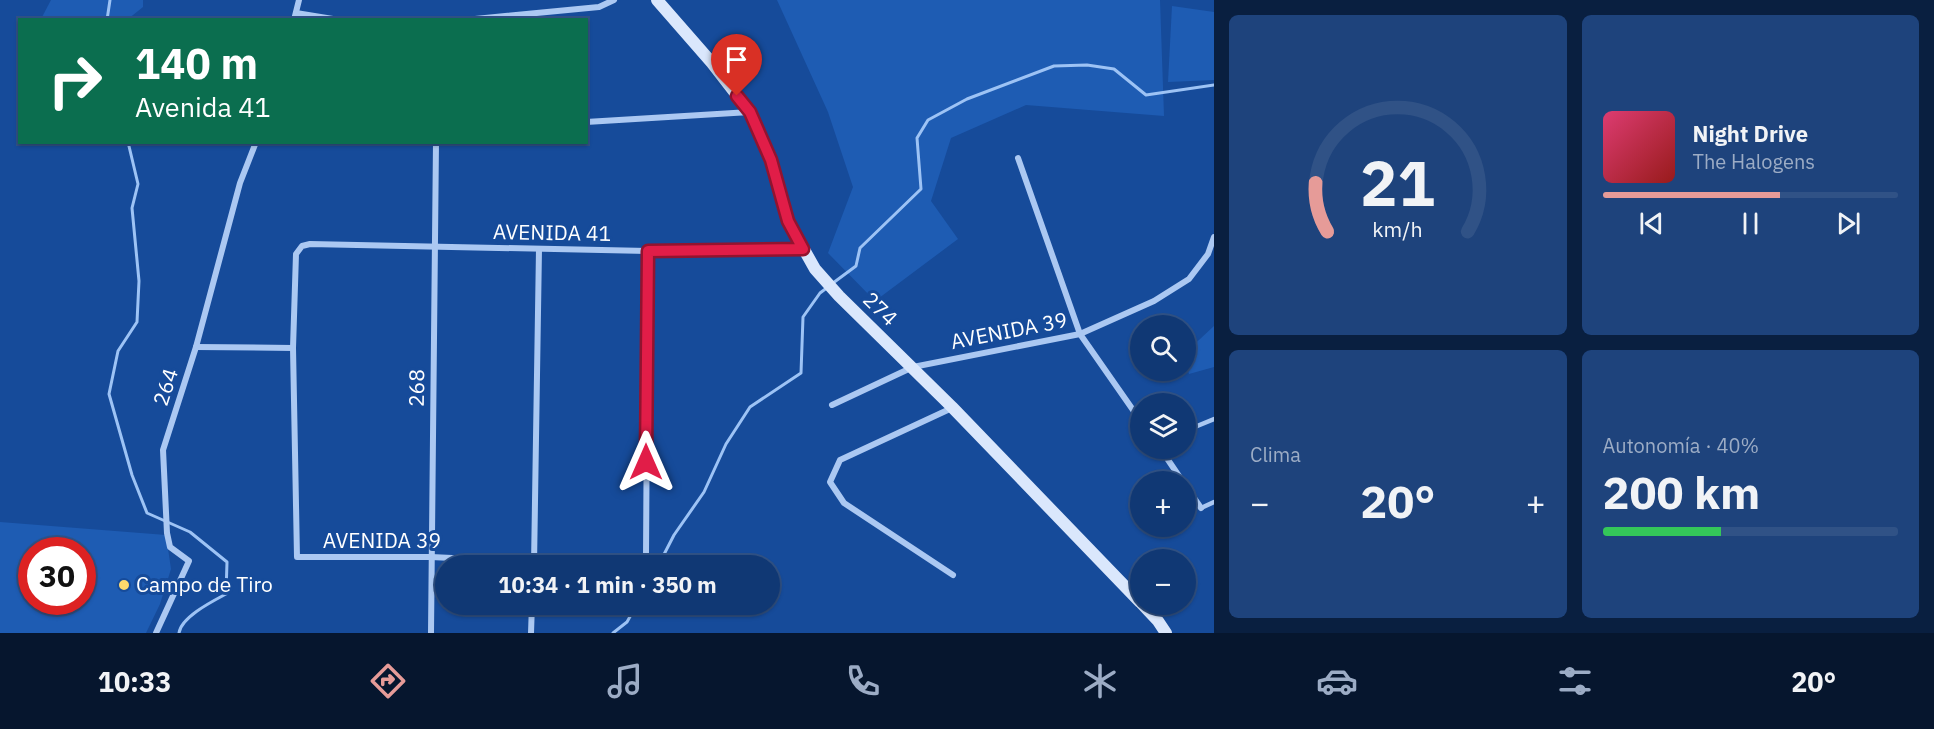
<!DOCTYPE html>
<html lang="es">
<meta charset="utf-8">
<style>
:root{--surface:#103874;--page:#1e437c;--text:#f1f3f6;--muted:#9cacc5;--line:#305286;--accent:#e69b98}
body{margin:0;font-family:"IBM Plex Sans",sans-serif;background:var(--page);color:var(--text);height:100vh;display:flex;flex-direction:column;font-size:22px;white-space:nowrap}
*{box-sizing:border-box;margin:0}
p{font-size:20px;color:var(--muted)}
.icon{flex:none;width:33px;height:33px;fill:none;stroke:currentColor;stroke-width:2;stroke-linecap:round;stroke-linejoin:round}
.map{position:relative;flex:1;overflow:hidden}
.side{display:flex;flex-direction:column;gap:15px;padding:15px;background:#091f40;width:720px}
.side>*{flex:none}
.top-card{position:absolute;left:18px;top:18px;width:570px;height:126px;border-radius:0px;box-shadow:0 2px 4px #0004,0 0 0 2px var(--line);background:#0b6e4f;color:#fff;overflow:hidden}
.buttons{position:absolute;left:1130px;top:315px;display:grid;gap:12px}
.buttons a{display:grid;place-items:center;width:66px;height:66px;border-radius:50%;background:var(--surface);box-shadow:0 2px 4px #0004,0 0 0 2px var(--line);font-size:30px}
.speed{position:absolute;left:18px;top:537px;display:flex;gap:12px;font-size:30px;font-weight:700;text-align:center}
.speed>*{display:grid;place-content:center;width:78px;height:78px;border-radius:50%;background:var(--surface);box-shadow:0 2px 4px #0004,0 0 0 2px var(--line);line-height:1}
.speed .limit{border:9px solid #d22;background:#fff;color:#111}
.pin{position:absolute;display:grid;place-items:center;width:51px;height:51px;color:#fff;margin:-62px -26px;border-radius:50% 50% 50% 0;rotate:-45deg;box-shadow:0 0 6px #0007}
.pin .icon{rotate:45deg}
.me{position:absolute;width:66px;margin:-33px;rotate:0deg;stroke-linejoin:round;filter:drop-shadow(0 0 4px #0008)}
.turn{display:flex;align-items:center;gap:21px;height:126px;padding:0 18px;font-size:27px}
.turn .icon{width:78px;height:78px;stroke-width:2.5}
.turn b{display:block;font-size:42px;line-height:51px}
.big{font-size:45px;font-weight:700;line-height:1.1}
.side .widget{flex:1;display:flex;flex-direction:column;justify-content:center;gap:9px;min-width:0;padding:0 21px;border-radius:9px;background:var(--page)}
.side .dial{align-items:center;gap:0}
.dial svg{height:156px;overflow:visible;fill:none;stroke:var(--line);stroke-width:7;stroke-linecap:round;text-anchor:middle}
.dial text{fill:var(--text);stroke:none}
.song{display:flex;align-items:center;gap:18px}
.cover{width:72px;height:72px;border-radius:9px;background:linear-gradient(135deg,hsl(340 70% 55%),hsl(0 70% 35%))}
.played{height:6px;border-radius:3px;background:linear-gradient(90deg,var(--accent) 60%,var(--line) 60%)}
.keys{display:flex;justify-content:space-around;direction:ltr}
.heat{display:flex;justify-content:space-between;align-items:center;font-size:33px;direction:ltr}
.charge{height:9px;border-radius:4px;background:linear-gradient(90deg,#34c759 40%,var(--line) 0)}
.side .tiles{flex:1;display:grid;gap:15px;grid-template-columns:repeat(2,1fr)}
.trip{position:absolute;left:435px;top:555px;width:345px;height:60px;border-radius:30px;background:var(--surface);box-shadow:0 2px 4px #0004,0 0 0 2px var(--line);font-weight:700;line-height:60px;text-align:center}
.dock{display:flex;height:96px;justify-content:space-around;align-items:center;background:#06162e;color:var(--muted)}
.dock .icon{width:42px;height:42px}
.dock .active{color:var(--accent)}
.dock b{font-size:27px;color:var(--text)}
main{display:flex;flex:1;min-height:0}
.map>svg:first-child{display:block}
</style>
<main>
<div class="map">
<svg width="1214" height="633" viewBox="0 0 1214 633">
<rect width="100%" height="100%" fill="#164b9a"/>
<g fill="#1e5cb3" fill-rule="evenodd">
<path d="M51,0H143V7L128,19H41Z"/>
<path d="M777,0H1160L1164,116L1026,105L951,138L931,201L958,239L875,301L828,253L853,187L828,112Z"/>
<path d="M1172,6L1214,12V80L1168,82Z"/>
<path d="M1214,326V367L1189,374L1185,362V353Z"/>
<path d="M0,522L166,535L171,569L160,604L146,633H0ZM32,550H82V602H32Z"/>
</g>
<g fill="none" stroke-linecap="round" stroke-linejoin="round">
<g stroke="#9dc3f5" stroke-width="3">
<path d="M107,20L110,0"/>
<path d="M128,142L138,184L132,208L139,281L137,322L118,351L109,394L132,475L147,513L190,532L227,562L226,594C213,601 181,617 179,633"/>
<path d="M833,283L856,266L860,248L921,189L917,138L928,120L967,99L1054,66L1087,65L1114,69L1146,95L1214,85"/>
<path d="M658,566L674,535L704,492L726,444L750,407L801,373L803,317L820,293L828,287"/>
<path d="M613,633L627,622L637,604"/>
</g>
<g stroke="#abc8f2" stroke-width="4.5">
<path d="M1185,431L1214,419"/>
<path d="M1201,508L1214,502"/>
</g>
<g stroke="#abc8f2" stroke-width="6">
<path d="M296,13L339,20"/>
<path d="M294,20L299,0"/>
<path d="M465,20L599,7L614,0"/>
<path d="M586,122L750,112"/>
<path d="M1018,158L1080,334L1140,420"/>
<path d="M648,251L646,556L636,560L534,562L431,557H297L293,348L296,254L302,246L310,244L648,251L803,249"/>
<path d="M196,347L293,348"/>
<path d="M832,405L913,367L1080,334L1154,301L1189,279L1208,254L1214,237"/>
<path d="M952,408L840,460L830,482L844,503L953,575"/>
<path d="M1160,448L1183,482"/>
<path d="M1185,485L1201,508"/>
<path d="M534,565L539,249"/>
<path d="M156,633L189,561L170,547L167,533L163,450L196,347L240,183L256,142"/>
<path d="M431,633L436,142"/>
<path d="M531,633L532,604"/>
</g>
<g stroke="#dae7fc" stroke-width="12">
<path d="M657,0L712,63L750,112L771,160L788,221L815,269L839,296L952,407L1140,602"/>
<path d="M1142,604L1158,621L1166,633"/>
</g>
</g>
<g fill="none" stroke-linecap="round" stroke-linejoin="round">
<defs>
<path id="route" d="M646,462L648,251L803,249L788,221L771,160L750,112L737,96"/>
</defs>
<use href="#route" stroke="#92132f" stroke-width="15"/>
<use href="#route" stroke="#e11d48" stroke-width="10"/>
</g>
<circle fill="#ffda6c" stroke="#164b9a" stroke-width="2" cx="124" cy="585" r="6"/>
<g text-anchor="middle" stroke-width="6" stroke-linejoin="round" paint-order="stroke">
<g font-size="21" fill="#fff" stroke="#164b9a">
<text transform="translate(552 233) rotate(1)" y="7">AVENIDA 41</text>
<text transform="translate(880 309) rotate(44)" y="7">274</text>
<text transform="translate(1009 331) rotate(-11)" y="7">AVENIDA 39</text>
<text transform="translate(166 387) rotate(-72)" y="7">264</text>
<text transform="translate(417 388) rotate(-89)" y="7">268</text>
<text x="382" y="548">AVENIDA 39</text>
</g>
<g font-size="21" fill="#fff" stroke="#164b9a" text-anchor="start">
<text x="136" y="592">Campo de Tiro</text>
</g>
</g>
</svg>
<div class="buttons">
<a><svg class="icon" aria-label="search" viewBox="0 0 24 24"><circle cx="10" cy="10" r="6"/><path d="M15 15l6 6"/></svg></a>
<a><svg class="icon" aria-label="layers" viewBox="0 0 24 24"><path d="M12 4l9 5-9 5-9-5zM3 14l9 5 9-5"/></svg></a>
<a>+</a>
<a>−</a>
</div>
<div class="speed"><div class="limit">30</div></div>
<div class="pin" style="left:737px;top:96px;background:#d93025"><svg class="icon" aria-label="arrive" viewBox="0 0 24 24"><path d="M6 21V4h12l-3 4 3 4H6"/></svg></div>
<svg class="me" style="left:646px;top:462px" viewBox="-20 -20 40 40"><path d="M0-17L14 15 0 8-14 15z" fill="#e11d48" stroke="#fff" stroke-width="4"/></svg>
<div class="trip">10:34 · 1 min · 350 m</div>
<div class="top-card">
<div class="turn"><svg class="icon" aria-label="right" viewBox="0 0 24 24"><path d="M7 20v-9h11M14 6l5 5-5 5"/></svg><div><b>140 m</b>Avenida 41</div></div>
</div>
</div>
<section class="side">
<div class="tiles">
<div class="widget dial"><svg viewBox="0 0 100 80">
<path d="M14 69A42 42 0 1 1 86 69"/>
<path d="M14 69A42 42 0 0 1 8 44" stroke="#e69b98"/>
<text x="50" y="56" font-size="32" font-weight="700">21</text>
<text x="50" y="72" font-size="11">km/h</text>
</svg></div>
<div class="widget">
<div class="song"><i class="cover"></i><div><b>Night Drive</b><p>The Halogens</p></div></div>
<div class="played"></div>
<div class="keys"><svg class="icon" aria-label="previous" viewBox="0 0 24 24"><path d="M18 5L8 12l10 7zM5 5v14"/></svg><svg class="icon" aria-label="pause" viewBox="0 0 24 24"><path d="M8 5v14M16 5v14"/></svg><svg class="icon" aria-label="next" viewBox="0 0 24 24"><path d="M6 5l10 7-10 7zM19 5v14"/></svg></div>
</div>
<div class="widget"><p>Clima</p>
<div class="heat"><a>−</a><b class="big">20°</b><a>+</a></div>
</div>
<div class="widget"><p>Autonomía · 40%</p><b class="big">200 km</b><div class="charge"></div></div>
</div>
</section>
</main>
<nav class="dock">
<b>10:33</b>
<svg class="icon active" aria-label="directions" viewBox="0 0 24 24"><path d="M12 3l9 9-9 9-9-9zM9 14v-3h6M13 9l2 2-2 2"/></svg>
<svg class="icon" aria-label="music" viewBox="0 0 24 24"><path d="M9 18V5l10-2v13"/><circle cx="6" cy="18" r="3"/><circle cx="16" cy="16" r="3"/></svg>
<svg class="icon" aria-label="phone" viewBox="0 0 24 24"><path d="M5 4h4l2 5-3 2q2 4 5 5l2-3 5 2v4C11 20 4 13 5 4z"/></svg>
<svg class="icon" aria-label="climate" viewBox="0 0 24 24"><path d="M12 3v18M4 7l16 10M4 17L20 7"/></svg>
<svg class="icon" aria-label="car" viewBox="0 0 24 24"><path d="M5 17H2v-5l4-1 3-4h7l3 4 3 1v5h-3M9 17h6M6 11h13"/><circle cx="7" cy="17" r="2"/><circle cx="17" cy="17" r="2"/></svg>
<svg class="icon" aria-label="filters" viewBox="0 0 24 24"><path d="M4 7h16M4 17h16"/><circle cx="9" cy="7" r="2"/><circle cx="15" cy="17" r="2"/></svg>
<b>20°</b>
</nav>
